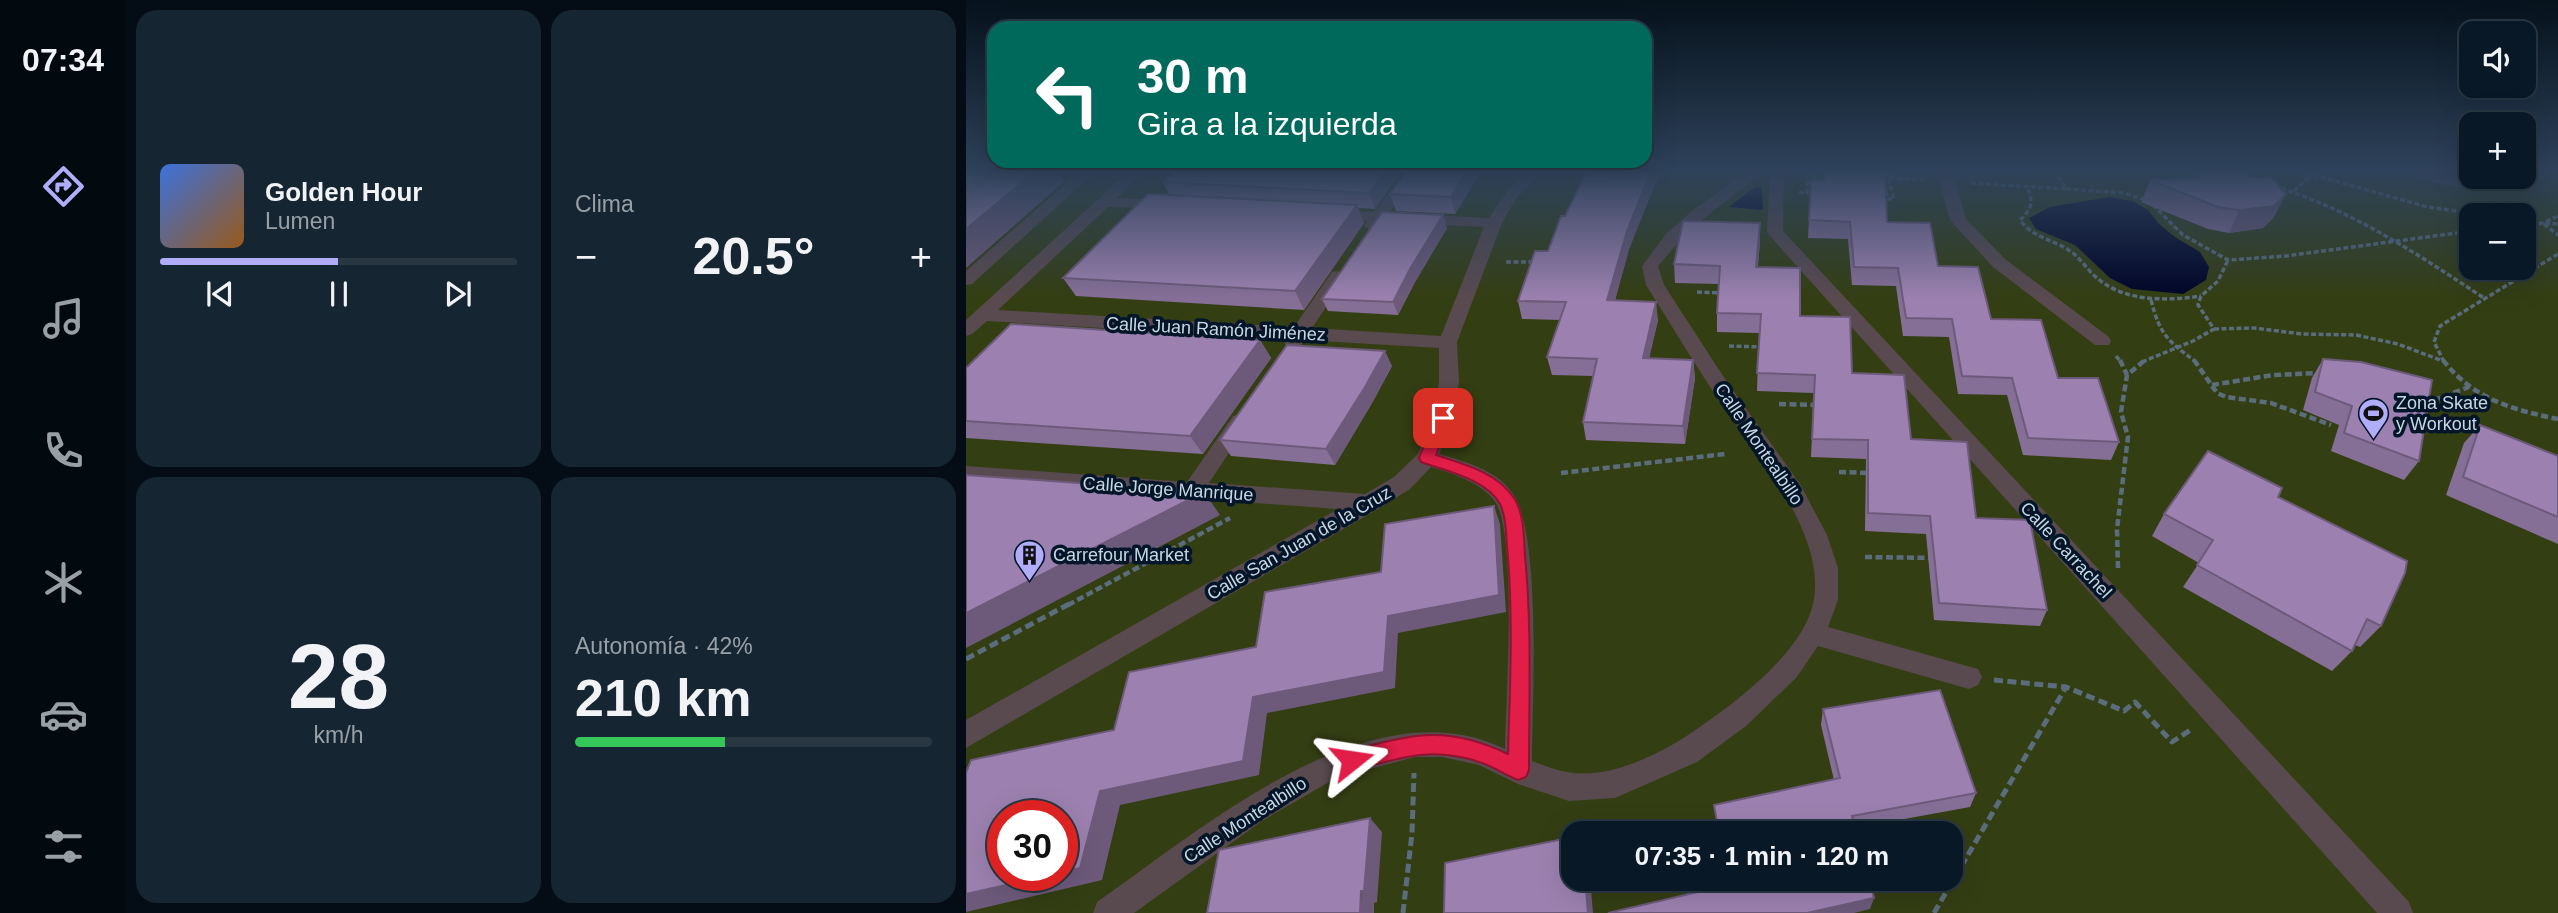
<!DOCTYPE html>
<html lang="es">
<meta charset="utf-8">
<style>
:root{--surface:#081826;--page:#162532;--text:#f1f3f6;--muted:#98a0a7;--line:#293743;--accent:#b1adfa}
body{margin:0;font-family:Arial,sans-serif;background:var(--page);color:var(--text);height:100vh;display:flex;flex-direction:column;font-size:26px;white-space:nowrap}
*{box-sizing:border-box;margin:0}
p{font-size:23px;color:var(--muted)}
.icon{flex:none;width:38px;height:38px;fill:none;stroke:currentColor;stroke-width:2;stroke-linecap:round;stroke-linejoin:round}
.map{position:relative;flex:1;overflow:hidden}
.drawer{display:flex;flex-direction:column;gap:10px;padding:10px;background:#040d15;width:840px}
.drawer>*{flex:none}
.guide{position:absolute;left:21px;top:21px;width:665px;height:147px;border-radius:21px;box-shadow:0 7px 28px #0002,0 0 0 2px var(--line);background:#00695c;color:#fff;overflow:hidden}
.fabs{position:absolute;left:1493px;top:21px;display:grid;gap:14px}
.fabs a{display:grid;place-items:center;width:77px;height:77px;border-radius:14px;background:var(--surface);box-shadow:0 7px 28px #0002,0 0 0 2px var(--line);font-size:35px}
.speed{position:absolute;left:21px;top:800px;display:flex;gap:14px;font-size:35px;font-weight:700;text-align:center}
.speed>*{display:grid;place-content:center;width:91px;height:91px;border-radius:50%;background:var(--surface);box-shadow:0 7px 28px #0002,0 0 0 2px var(--line);line-height:1}
.speed .limit{border:10px solid #d22;background:#fff;color:#111}
.pin{position:absolute;display:grid;place-items:center;width:60px;height:60px;color:#fff;margin:-30px;border-radius:14px;box-shadow:0 4px 10px #0006}
.me{position:absolute;width:77px;margin:-38px;rotate:75deg;stroke-linejoin:round;filter:drop-shadow(0 0 5px #0008)}
.turn{display:flex;align-items:center;gap:24px;height:147px;padding:0 35px;font-size:32px}
.turn .icon{width:91px;height:91px;stroke-width:2.5}
.turn b{display:block;font-size:49px;line-height:60px}
.big{font-size:52px;font-weight:700;line-height:1.1}
.drawer .card{flex:1;display:flex;flex-direction:column;justify-content:center;gap:10px;min-width:0;padding:0 24px;border-radius:21px;background:var(--page)}
.drawer .dial{align-items:center;gap:0}
.dial b{font-size:91px;line-height:1}
.song{display:flex;align-items:center;gap:21px}
.cover{width:84px;height:84px;border-radius:10px;background:linear-gradient(135deg,hsl(220 70% 55%),hsl(30 70% 35%))}
.played{height:7px;border-radius:4px;background:linear-gradient(90deg,var(--accent) 50%,var(--line) 50%)}
.keys{display:flex;justify-content:space-around;direction:ltr}
.heat{display:flex;justify-content:space-between;align-items:center;font-size:38px;direction:ltr}
.charge{height:10px;border-radius:5px;background:linear-gradient(90deg,#34c759 42%,var(--line) 0)}
.drawer .tiles{flex:1;display:grid;gap:10px;grid-template-columns:repeat(2,1fr)}
.trip{position:absolute;left:595px;top:821px;width:402px;height:70px;border-radius:21px;background:var(--surface);box-shadow:0 7px 28px #0002,0 0 0 2px var(--line);font-weight:700;line-height:70px;text-align:center}
main{display:flex;flex:1;min-height:0}
.dock{display:flex;flex-direction:column;width:126px;justify-content:space-around;align-items:center;background:#030a0f;color:var(--muted)}
.dock .icon{width:49px;height:49px}
.dock .on{color:var(--accent)}
.dock b{font-size:32px;color:var(--text)}
.map>svg:first-child{display:block}
</style>
<main>
<nav class="dock">
<b>07:34</b>
<svg class="icon on" aria-label="directions" viewBox="0 0 24 24"><path d="M12 3l9 9-9 9-9-9zM9 14v-3h6M13 9l2 2-2 2"/></svg>
<svg class="icon" aria-label="music" viewBox="0 0 24 24"><path d="M9 18V5l10-2v13"/><circle cx="6" cy="18" r="3"/><circle cx="16" cy="16" r="3"/></svg>
<svg class="icon" aria-label="phone" viewBox="0 0 24 24"><path d="M5 4h4l2 5-3 2q2 4 5 5l2-3 5 2v4C11 20 4 13 5 4z"/></svg>
<svg class="icon" aria-label="climate" viewBox="0 0 24 24"><path d="M12 3v18M4 7l16 10M4 17L20 7"/></svg>
<svg class="icon" aria-label="car" viewBox="0 0 24 24"><path d="M5 17H2v-5l4-1 3-4h7l3 4 3 1v5h-3M9 17h6M6 11h13"/><circle cx="7" cy="17" r="2"/><circle cx="17" cy="17" r="2"/></svg>
<svg class="icon" aria-label="filters" viewBox="0 0 24 24"><path d="M4 7h16M4 17h16"/><circle cx="9" cy="7" r="2"/><circle cx="15" cy="17" r="2"/></svg>
</nav>
<section class="drawer">
<div class="tiles">
<div class="card">
<div class="song"><i class="cover"></i><div><b>Golden Hour</b><p>Lumen</p></div></div>
<div class="played"></div>
<div class="keys"><svg class="icon" aria-label="previous" viewBox="0 0 24 24"><path d="M18 5L8 12l10 7zM5 5v14"/></svg><svg class="icon" aria-label="pause" viewBox="0 0 24 24"><path d="M8 5v14M16 5v14"/></svg><svg class="icon" aria-label="next" viewBox="0 0 24 24"><path d="M6 5l10 7-10 7zM19 5v14"/></svg></div>
</div>
<div class="card"><p>Clima</p>
<div class="heat"><a>−</a><b class="big">20.5°</b><a>+</a></div>
</div>
<div class="card dial"><b>28</b><p>km/h</p></div>
<div class="card"><p>Autonomía · 42%</p><b class="big">210 km</b><div class="charge"></div></div>
</div>
</section>
<div class="map">
<svg width="1592" height="913" viewBox="0 0 1592 913">
<rect width="100%" height="100%" fill="#0b2033"/>
<path fill="#343e13" fill-rule="evenodd" d="M0,171H1505V177H1558V171H1592V913H0ZM1505,215H1558V268H1505ZM37,816H96V875H37ZM607,833H985V878H607Z"/>
<g fill="#000427">
<path d="M789,187H796L797,210L763,207Z"/>
<path d="M1143,197L1166,201L1182,210L1193,224L1209,237L1234,252L1243,267L1240,280L1217,294L1166,289L1144,278L1109,245L1070,229L1063,218L1084,207Z"/>
</g>
<g fill="none" stroke-linecap="round" stroke-linejoin="round">
<g stroke="#5b6d7d" stroke-width="3.5" stroke-dasharray="5 2.5" stroke-linecap="butt">
<path d="M1333,171L1462,207L1518,215"/>
<path d="M1208,179L1227,177"/>
<path d="M1005,183L1100,189L1089,171"/>
<path d="M918,184L922,199H928L922,178L961,180"/>
<path d="M1308,186C1386,210 1451,254 1518,298"/>
<path d="M1062,189C1068,204 1065,209 1054,220C1067,238 1087,239 1104,251C1115,258 1121,270 1131,278C1159,302 1200,301 1235,296"/>
<path d="M1100,189L1158,193L1180,200"/>
<path d="M1328,191L1345,175"/>
<path d="M833,192L841,193L842,175H848L849,185"/>
<path d="M1187,205L1217,235L1262,260L1320,256L1505,231"/>
<path d="M1558,221L1570,222"/>
<path d="M1579,223L1592,224"/>
<path d="M1578,224L1592,235"/>
<path d="M1558,225L1577,223L1592,216"/>
<path d="M540,262H568"/>
<path d="M731,292L758,293"/>
<path d="M1185,300C1194,335 1201,340 1230,362"/>
<path d="M1248,329L1288,328L1336,334L1390,335L1432,344L1474,360"/>
<path d="M763,346L798,347"/>
<path d="M1150,356L1155,362"/>
<path d="M1176,362L1227,341L1248,329L1232,305L1235,296L1252,281L1262,260"/>
<path d="M1478,362L1468,342L1474,326L1592,254"/>
</g>
<g stroke="#5b6d7d" stroke-width="4.5" stroke-dasharray="7 3.5" stroke-linecap="butt">
<path d="M1154,360L1161,375L1179,360"/>
<path d="M1228,360L1251,393L1260,397L1305,403L1365,425"/>
<path d="M1477,360C1506,398 1546,410 1592,419"/>
<path d="M1246,385L1307,375L1352,373"/>
<path d="M1458,400L1463,402L1503,387"/>
<path d="M813,404L850,405"/>
<path d="M873,472L904,473"/>
<path d="M595,473L759,454"/>
<path d="M899,557L968,558"/>
<path d="M1152,568L1151,529L1162,437L1155,412L1161,375"/>
<path d="M102,605L264,518"/>
</g>
<g stroke="#5b6d7d" stroke-width="5" stroke-dasharray="9 4.5" stroke-linecap="butt">
<path d="M0,659L105,603"/>
<path d="M1028,680L1100,687"/>
<path d="M437,913L446,833L448,773"/>
<path d="M968,913L1100,687L1158,711L1169,702L1206,742L1226,729"/>
</g>
<g fill="#594a4f" fill-rule="evenodd">
<path d="M114,171H130L6,284L0,285V271Z"/>
<path d="M163,171H178L151,198L198,200L204,202L206,205L204,208L142,207L32,310L328,327L366,272L372,271L381,276L346,328L475,336L518,227L417,222L412,229L406,231L398,226L401,221L367,220L359,215L367,210L408,212L439,171H453L423,213L523,218L538,195L561,171H576L549,200L536,223L491,342L493,382L487,418L473,454C499,462 532,470 547,494C576,538 566,704 566,761C577,765 589,770 601,772C646,781 704,749 738,724C776,698 841,647 848,599C859,529 785,448 748,393C725,358 703,321 680,285L676,266L700,234L727,210L782,171H799L724,229L692,266L698,285L761,382L834,484L861,535L872,568V600L862,627L1012,669L1016,677L1012,685L1003,689L852,646L830,678L780,726L731,762L649,798L603,801L552,784L513,765L476,757H449L370,778L296,821L168,913H127L131,902C236,829 404,683 539,749C540,701 551,539 530,503C517,483 486,473 465,467L444,489L412,509L0,748V720L372,509L0,482V466L221,482L267,416L274,414L281,416L284,421L243,483L399,494L428,477L452,454L467,418L473,382V348L338,340L334,346H320L318,342L320,339L21,321L6,334L0,336V320Z"/>
<path d="M804,171H818L817,231L1443,902L1447,913H1411L803,235L801,232Z"/>
<path d="M979,171H993L989,181L1000,219L1039,259L1143,337L1145,341L1143,345H1129L1027,267L984,220L973,181Z"/>
<path d="M1441,171H1463L1497,178L1531,177C1510,199 1468,182 1443,174Z"/>
</g>
</g>
<g fill="#866f97">
<path d="M209,171H436L409,209L392,208L398,223L338,310L110,296L97,278L204,196L197,182Z"/>
<path d="M440,171H515L489,214L430,211L424,194Z"/>
<path d="M621,171H694L663,249L649,300L692,320L683,358L727,360L729,378L719,444L620,440L617,422L627,376L586,375L581,357L594,320L556,319L552,301L582,251Z"/>
<path d="M859,171H929V177L919,176L921,222L972,266L1025,319L1092,378L1153,442L1145,460L1057,455L1041,395L992,394L983,337L937,336L930,286L886,285L882,239L842,238L845,180L858,181Z"/>
<path d="M1225,171H1278L1308,217L1297,228L1263,233L1242,229L1175,202L1184,180L1222,179Z"/>
<path d="M481,228L449,282L432,315L362,311L356,299Z"/>
<path d="M794,241L792,267L945,439L1010,518L1081,610L1074,626L968,620L960,534L899,531L900,459L845,457L848,393L791,391L793,333L751,332V313L753,284L709,283L708,264Z"/>
<path d="M294,340L305,358L237,454L0,438V368Z"/>
<path d="M1357,359L1453,461L1438,480L1365,451L1373,425L1337,410L1346,378Z"/>
<path d="M426,366L406,403L369,465L265,456L254,440Z"/>
<path d="M1514,425L1592,456V544L1480,495L1498,443Z"/>
<path d="M1312,497L1415,626L1394,647L1389,645L1386,651L1366,671L1217,587L1233,563L1186,536L1198,514Z"/>
<path d="M857,709L1010,793L1004,807L889,828L890,833H752L748,805L868,780L855,725Z"/>
</g>
<g fill="#6d5a7b">
<path d="M70,171H92L99,181L0,268V229Z"/>
<path d="M419,171H436L409,209L403,193Z"/>
<path d="M501,171H515L489,214L485,197Z"/>
<path d="M685,171H694L663,249L644,318L641,300L661,231Z"/>
<path d="M1320,194L1308,217L1297,228L1263,233L1273,210Z"/>
<path d="M391,205L398,223L338,310L329,291Z"/>
<path d="M477,215L481,228L449,282L432,315L427,302L444,269Z"/>
<path d="M794,223V241L790,285V267Z"/>
<path d="M690,302L692,320L679,376L677,358Z"/>
<path d="M294,340L305,358L237,454L224,436Z"/>
<path d="M419,351L426,366L406,403L369,465L360,449Z"/>
<path d="M727,360L729,378L719,444L717,426Z"/>
<path d="M238,492L254,515L0,648V613Z"/>
<path d="M528,506L534,524L540,612L432,633L429,688L301,713L293,775L154,805L136,880L0,912V894L84,875H96V872L134,791L422,616Z"/>
<path d="M404,818L416,832L411,902L408,903V913H394Z"/>
<path d="M619,878H624L627,913H622Z"/>
<path d="M908,898L904,909L888,913H841Z"/>
</g>
<g fill="#9c81b0" stroke="#6d5a7b" stroke-width="2">
<path d="M0,171H70L0,229Z"/>
<path d="M209,171H419L403,193L197,182Z"/>
<path d="M440,171H501L485,197L424,194Z"/>
<path d="M621,171H685L661,231L641,300L690,302L677,358L727,360L717,426L617,422L631,359L581,357L600,302L552,301L569,251H582L595,216H599Z"/>
<path d="M859,171H919L921,222L964,223L972,266L1012,267L1025,319L1075,320L1092,378H1132L1153,442L1062,438L1046,378L996,376L986,319L940,318L932,268L888,267L884,222L843,220L845,180L858,181Z"/>
<path d="M1229,171H1278L1284,177L1306,178L1320,194L1308,206L1273,210L1252,207L1184,180L1234,178Z"/>
<path d="M182,194L391,205L329,291L97,278Z"/>
<path d="M416,212L477,215L444,269L427,302L356,299Z"/>
<path d="M717,221L794,223L790,267L834,268V316L884,317L886,373L938,375L945,439L1001,442L1010,518L1064,520L1081,610L973,603L964,516L902,513V440L846,439L849,375L791,373L795,314L751,313L754,266L708,264Z"/>
<path d="M45,324L294,340L224,436L0,421V368Z"/>
<path d="M321,345L419,351L399,387L360,449L254,440Z"/>
<path d="M1357,359L1395,362L1466,380L1453,461L1378,433L1386,406L1349,392Z"/>
<path d="M1514,425L1592,456V517L1497,477Z"/>
<path d="M1242,451L1316,488L1312,497L1441,561L1439,573L1415,626L1401,619L1386,651L1231,565L1247,540L1198,514Z"/>
<path d="M0,475L238,492L0,613Z"/>
<path d="M528,506L533,595L422,616L418,672L287,697L277,761L134,791L114,868L96,872V816H37V875H84L0,894V773L5,760L148,730L163,672L290,647L299,592L415,572L419,524Z"/>
<path d="M974,690L1010,793L886,816L890,833H753L748,805L874,778L857,709Z"/>
<path d="M404,818L398,891H395L394,913H241L253,850Z"/>
<path d="M607,837V878H619L622,913H478L479,863Z"/>
<path d="M761,878H903L908,898L841,913H642L762,885Z"/>
</g>
<linearGradient id="sky" x2="0" y2="1"><stop stop-color="#06121c"/><stop offset="0.57" stop-color="#2e425b"/><stop offset="1" stop-color="#2e425b" stop-opacity="0"/></linearGradient>
<rect width="1592" height="299" fill="url(#sky)"/>
<path fill="#e11d48" stroke="#92132f" stroke-width="2" d="M477,412L485,418L470,455C497,464 531,472 548,498C558,513 558,538 559,556C566,627 563,698 563,770L560,777L552,780C539,775 527,766 513,762C464,746 433,758 386,771L379,768L376,760L379,753L386,750C450,734 480,725 542,754C544,688 547,622 542,557C540,541 541,518 534,504C520,479 480,471 455,462L453,458L469,418Z"/>
<defs>
<symbol id="stadium-pin" viewBox="-11 -11 22 30"><path d="M0 17L-7.5 6A9.5 9.5 0 1 1 7.5 6Z" fill="#b1adfa" stroke="#031629"/><path d="M0-5a6.5 5 0 1 0 0 10a6.5 5 0 1 0 0-10ZM-3.5-1.8h7v3.6h-7Z" fill="#111"/></symbol>
<symbol id="building-pin" viewBox="-11 -11 22 30"><path d="M0 17L-7.5 6A9.5 9.5 0 1 1 7.5 6Z" fill="#b1adfa" stroke="#031629"/><path d="M-4-6H4V6H1V3H-1V6H-4ZM-2.5-4.3h1.7v1.8h-1.7ZM.8-4.3h1.7v1.8H.8ZM-2.5-1h1.7V.8h-1.7ZM.8-1h1.7V.8H.8Z" fill="#111"/></symbol>
</defs>
<g fill-rule="evenodd">
<use href="#stadium-pin" x="1390" y="396" width="35" height="47"/>
<use href="#building-pin" x="46" y="538" width="35" height="47"/>
</g>
<g text-anchor="middle" stroke-width="7" stroke-linejoin="round" paint-order="stroke">
<g font-size="18" fill="#c9d6e3" stroke="#031629">
<text transform="translate(250 329) rotate(3)" y="6">Calle Juan Ramón Jiménez</text>
<text transform="translate(793 444) rotate(56)" y="6">Calle Montealbillo</text>
<text transform="translate(202 489) rotate(4)" y="6">Calle Jorge Manrique</text>
<text transform="translate(333 543) rotate(-30)" y="6">Calle San Juan de la Cruz</text>
<text transform="translate(1100 550) rotate(47)" y="6">Calle Carrachel</text>
<text transform="translate(279 820) rotate(-33)" y="6">Calle Montealbillo</text>
</g>
<g font-size="18" fill="#c9d6e3" stroke="#031629" text-anchor="start">
<text x="1430" y="409">Zona Skate<tspan x="1430" dy="21">y Workout</tspan></text>
<text x="87" y="561">Carrefour Market</text>
</g>
</g>
</svg>
<div class="fabs">
<a><svg class="icon" aria-label="sound" viewBox="0 0 24 24"><path d="M4 9h4l5-4v14l-5-4H4zM17 9q2 3 0 6"/></svg></a>
<a>+</a>
<a>−</a>
</div>
<div class="speed"><div class="limit">30</div></div>
<div class="pin" style="left:477px;top:418px;background:#d93025"><svg class="icon" aria-label="arrive" viewBox="0 0 24 24"><path d="M6 21V4h12l-3 4 3 4H6"/></svg></div>
<svg class="me" style="left:386px;top:760px" viewBox="-20 -20 40 40"><path d="M0-17L14 15 0 8-14 15z" fill="#e11d48" stroke="#fff" stroke-width="4"/></svg>
<div class="trip">07:35 · 1 min · 120 m</div>
<div class="guide">
<div class="turn"><svg class="icon" aria-label="left" viewBox="0 0 24 24"><path d="M17 20v-9H6M10 6l-5 5 5 5"/></svg><div><b>30 m</b>Gira a la izquierda</div></div>
</div>
</div>
</main>
